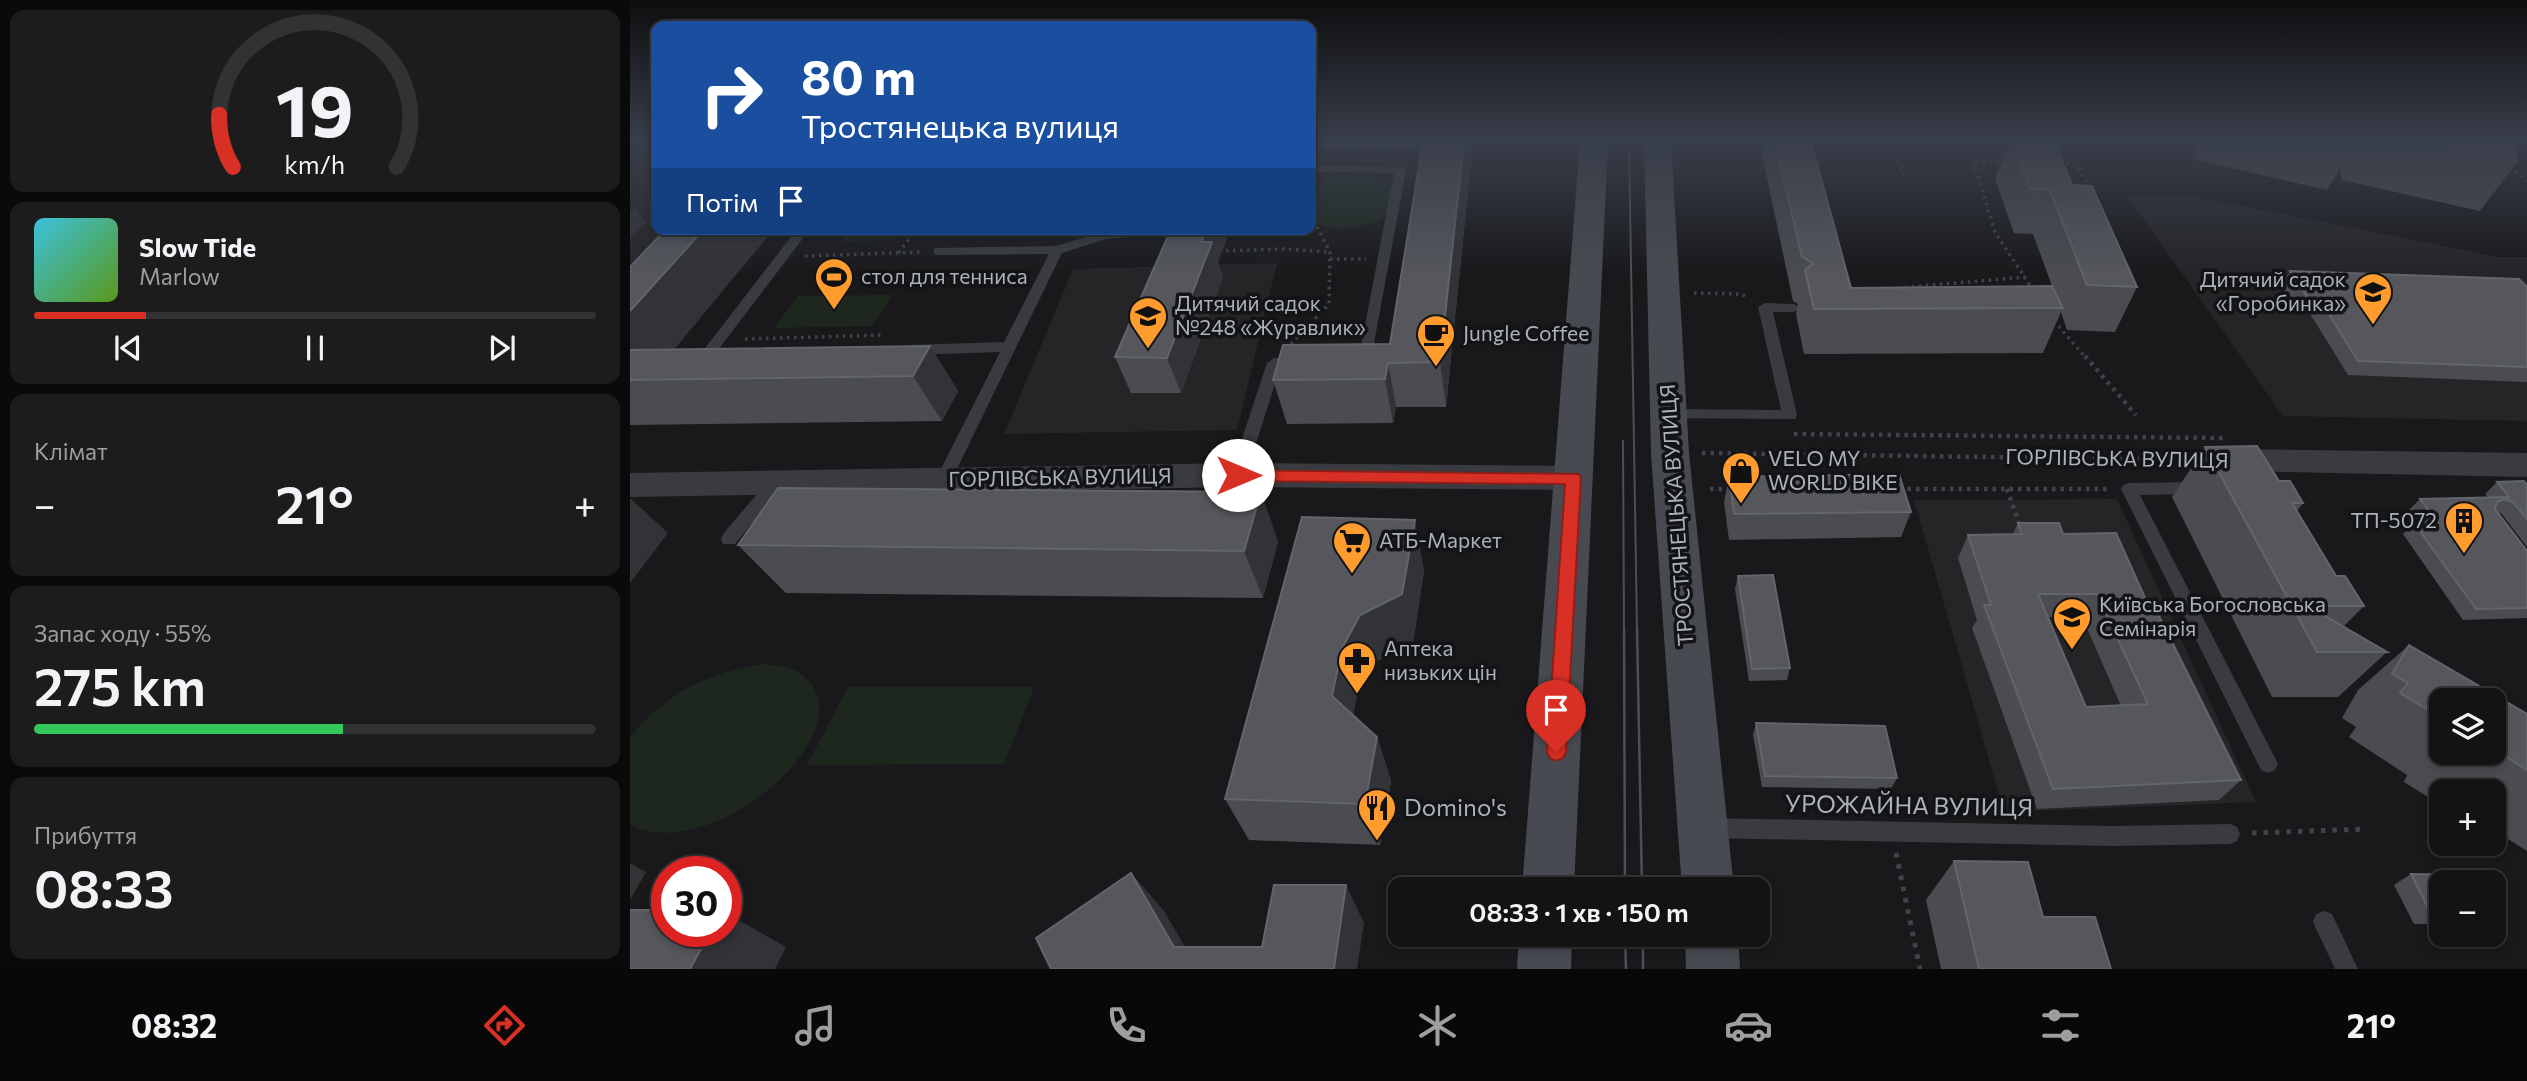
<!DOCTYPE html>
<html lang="uk">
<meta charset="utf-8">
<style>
:root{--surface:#131314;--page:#1c1c1d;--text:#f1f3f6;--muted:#9d9ea0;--line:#323234;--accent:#d93025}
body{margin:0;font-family:Commissioner,sans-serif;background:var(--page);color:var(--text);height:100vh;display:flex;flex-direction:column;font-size:26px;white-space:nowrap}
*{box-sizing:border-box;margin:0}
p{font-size:23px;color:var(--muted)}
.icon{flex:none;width:38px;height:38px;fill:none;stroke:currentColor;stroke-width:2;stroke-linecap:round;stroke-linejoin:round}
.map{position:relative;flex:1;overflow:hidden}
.panel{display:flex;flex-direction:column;gap:10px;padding:10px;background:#0a0a0b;width:630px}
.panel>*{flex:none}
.hud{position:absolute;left:21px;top:21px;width:665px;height:214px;border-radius:14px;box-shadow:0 4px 10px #0003,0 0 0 2px var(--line);background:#1a4fa0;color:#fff;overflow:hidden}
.fabs{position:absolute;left:1799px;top:688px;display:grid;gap:14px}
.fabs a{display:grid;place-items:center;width:77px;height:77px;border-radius:14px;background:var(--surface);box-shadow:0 4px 10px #0003,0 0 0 2px var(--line);font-size:35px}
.speed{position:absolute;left:21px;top:856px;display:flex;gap:14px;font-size:35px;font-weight:700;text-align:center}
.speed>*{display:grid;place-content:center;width:91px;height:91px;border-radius:50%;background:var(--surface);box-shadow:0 4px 10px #0003,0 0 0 2px var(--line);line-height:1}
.speed .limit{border:10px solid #d22;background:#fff;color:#111}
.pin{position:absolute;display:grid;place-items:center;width:60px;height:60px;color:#fff;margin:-72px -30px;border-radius:50% 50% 50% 0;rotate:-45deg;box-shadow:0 0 7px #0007}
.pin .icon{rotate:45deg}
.me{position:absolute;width:77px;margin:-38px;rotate:90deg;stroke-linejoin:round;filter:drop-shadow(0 0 5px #0008)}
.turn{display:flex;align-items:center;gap:24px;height:147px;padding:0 35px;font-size:32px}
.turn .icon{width:91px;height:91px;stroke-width:2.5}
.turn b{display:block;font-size:49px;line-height:60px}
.then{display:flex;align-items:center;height:66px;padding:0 35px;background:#0003;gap:14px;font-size:26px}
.big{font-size:52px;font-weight:600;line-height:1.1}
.panel .tile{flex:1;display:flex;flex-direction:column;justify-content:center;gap:10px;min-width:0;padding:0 24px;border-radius:14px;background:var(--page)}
.panel .dial{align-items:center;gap:0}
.dial svg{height:182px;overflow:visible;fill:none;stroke:var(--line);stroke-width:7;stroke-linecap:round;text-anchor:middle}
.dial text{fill:var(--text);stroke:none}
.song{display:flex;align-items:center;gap:21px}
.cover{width:84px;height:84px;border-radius:10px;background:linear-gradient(135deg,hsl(190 70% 55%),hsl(90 70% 35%))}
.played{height:7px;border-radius:4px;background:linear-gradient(90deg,var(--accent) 20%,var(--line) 20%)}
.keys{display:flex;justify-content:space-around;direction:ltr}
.heat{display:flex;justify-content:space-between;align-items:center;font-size:38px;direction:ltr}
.charge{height:10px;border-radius:5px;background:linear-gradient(90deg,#34c759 55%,var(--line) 0)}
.trip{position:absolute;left:758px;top:877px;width:382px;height:70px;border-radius:14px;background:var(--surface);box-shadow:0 4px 10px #0003,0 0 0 2px var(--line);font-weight:600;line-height:70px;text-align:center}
.tabs{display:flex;height:112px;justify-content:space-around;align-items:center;background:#080808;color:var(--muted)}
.tabs .icon{width:49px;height:49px}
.tabs .on{color:var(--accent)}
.tabs b{font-size:32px;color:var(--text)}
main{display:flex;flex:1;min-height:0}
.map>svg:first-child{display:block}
</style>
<main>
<section class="panel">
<div class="tile dial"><svg viewBox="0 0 100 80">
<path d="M14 69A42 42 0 1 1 86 69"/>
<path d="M14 69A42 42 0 0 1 8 46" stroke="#d93025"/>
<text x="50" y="56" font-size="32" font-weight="700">19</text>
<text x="50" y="72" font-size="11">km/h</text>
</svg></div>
<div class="tile">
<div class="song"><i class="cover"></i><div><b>Slow Tide</b><p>Marlow</p></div></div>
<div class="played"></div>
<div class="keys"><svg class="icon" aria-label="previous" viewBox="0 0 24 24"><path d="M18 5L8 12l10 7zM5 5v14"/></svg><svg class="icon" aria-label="pause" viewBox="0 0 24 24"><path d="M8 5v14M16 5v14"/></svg><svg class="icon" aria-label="next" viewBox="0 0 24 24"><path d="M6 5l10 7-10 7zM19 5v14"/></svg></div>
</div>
<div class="tile"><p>Клімат</p>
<div class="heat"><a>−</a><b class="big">21°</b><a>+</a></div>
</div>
<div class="tile"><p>Запас ходу · 55%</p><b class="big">275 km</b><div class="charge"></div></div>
<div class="tile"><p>Прибуття</p><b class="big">08:33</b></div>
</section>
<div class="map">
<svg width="1897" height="969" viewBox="0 0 1897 969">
<rect width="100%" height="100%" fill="#19191b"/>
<g fill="#252528">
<path d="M0,154H26V229H71L0,306Z"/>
<path d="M1553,194L1868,257H1897V421L1653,416L1497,196Z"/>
<path d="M647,263L607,430L374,434L443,269Z"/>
<path d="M1487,499L1626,802L1374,812L1284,500Z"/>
</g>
<g fill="#1e271e">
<path d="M713,175L742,176L762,188L757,215C733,229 706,234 681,222V188L698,179Z"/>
<path d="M220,229H272L265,240L211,242Z"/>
<path d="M263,295L242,326L144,328L168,296Z"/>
<path d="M136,664C145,666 155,666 162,669C254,713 90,869 0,825V737C36,694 80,670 136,664Z"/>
<path d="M218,687H404L374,764L177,765Z"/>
</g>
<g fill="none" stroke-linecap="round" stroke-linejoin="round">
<g stroke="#3f4348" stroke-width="3.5" stroke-dasharray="2.5 4.5" stroke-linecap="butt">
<path d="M1260,141L1274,175"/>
<path d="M1880,141L1897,155"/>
<path d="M1376,162L1343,161L1365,232L1403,290"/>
<path d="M1430,164H1447L1456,182"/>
<path d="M1880,167L1897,181"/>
<path d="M589,251L653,249L700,252"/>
<path d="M269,253L286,229"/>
<path d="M175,256L292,252"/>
<path d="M700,259H736"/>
<path d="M1268,288L1395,277"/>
<path d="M1064,293L1111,294L1119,298"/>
<path d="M1424,321L1456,358"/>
<path d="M115,339L255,335"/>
<path d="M661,344L699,304L700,252L681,215"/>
</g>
<g stroke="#3f4348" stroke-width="4.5" stroke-dasharray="3.5 5" stroke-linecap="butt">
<path d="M1455,356L1506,415"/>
<path d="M1164,434L1593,438"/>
<path d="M1072,453L1571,460"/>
<path d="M1080,489H1099"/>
<path d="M1269,489H1481"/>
<path d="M1377,489L1390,526"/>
</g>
<g stroke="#3f4348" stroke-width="5" stroke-dasharray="4.5 7" stroke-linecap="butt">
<path d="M1622,833L1737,829"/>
<path d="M1266,853L1290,969"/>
</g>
<g fill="#393b40" fill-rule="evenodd">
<path d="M681,166L770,167L776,170L740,365L735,367L728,362L764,173L681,172Z"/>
<path d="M167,229H180L88,350L95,352L97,355L95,358H72L70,355L72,352Z"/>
<path d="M500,229L530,231L524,235L476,239L432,253L322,479L320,483H308L306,479L370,352L280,355L273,350L280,345L374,342L419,254L308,255L304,254V248L426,246L475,231Z"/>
<path d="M1135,303L1164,304L1171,308L1164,312H1143L1167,415L1165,419L1033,418L1031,414L1038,409L1151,410L1128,307Z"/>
<path d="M667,357L674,362L672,365L650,368L616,475L608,481L602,479L600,475L637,363L644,358Z"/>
<path d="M144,479L150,481L152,485L150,489L105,544H93L91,539L93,534L138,481Z"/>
<path d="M1569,482L1575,484L1577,488L1575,492L1569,494L1510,495L1645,758L1648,764L1645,770L1638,773L1631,770L1491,489L1493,485L1499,483Z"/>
<path d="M1079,818L1484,826L1600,824L1607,827L1610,834L1607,841L1600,844L1484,846L1079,838L1072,835L1069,828L1072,821Z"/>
<path d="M1694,911L1702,914L1728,969H1705L1683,922L1686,914Z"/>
</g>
<g fill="#393b40" fill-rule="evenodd">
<path d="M1608,449L1897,453V477L1608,471L1597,468L1593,460L1597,452Z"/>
<path d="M608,463L943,466L954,470L959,478L954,486L943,490L608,487L0,497V473Z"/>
</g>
<g fill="#474b51" fill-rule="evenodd">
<path d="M950,141H978L944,889H892Z"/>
<path d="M1014,141H1041L1059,453L1104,889H1052L1021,453Z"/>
<path d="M889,934H942L941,969H887Z"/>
<path d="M1055,934H1108L1110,969H1056Z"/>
</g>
<g stroke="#4c5056" stroke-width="2">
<path d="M999,141L1007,629"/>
<path d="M993,441L994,629"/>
</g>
<g stroke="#4c5056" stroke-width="2.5">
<path d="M994,628L995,889"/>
<path d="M1007,628L1012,889"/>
<path d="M995,934L996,969"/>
<path d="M1013,934V969"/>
</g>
</g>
<g fill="#4a4c50" fill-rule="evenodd">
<path d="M681,141H843L816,407H766L763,423L657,424L643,380L760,344L792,149L681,150Z"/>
<path d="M1134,141H1181L1221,288L1422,286L1403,234L1384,233L1365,179L1379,141H1424L1442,185L1507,287L1485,332L1437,330L1431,312L1413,353L1174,354L1166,314L1168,304L1163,301L1132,154Z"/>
<path d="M1566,141H1884L1887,162L1850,211L1712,180L1710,169L1697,190L1562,159Z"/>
<path d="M288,229H371L366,236H292Z"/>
<path d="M588,262L593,277L551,393H501L485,357Z"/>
<path d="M0,267L44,350L300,346L328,391L312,421L0,425Z"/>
<path d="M1660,271L1897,287V382L1718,375L1679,312H1668L1652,285Z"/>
<path d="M1575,447L1649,481L1673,503L1667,511L1706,576L1734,606L1714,626L1757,652L1708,697H1642L1542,497Z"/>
<path d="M1099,477L1281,512L1271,537L1099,540L1094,502Z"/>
<path d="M1867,482L1897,485V547L1871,513L1866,512L1897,551V618L1833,620L1773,534L1784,523H1788L1779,510L1790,499L1858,497L1855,494Z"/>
<path d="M1388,523L1433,534L1516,600L1611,780L1589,800L1407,809L1342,628L1347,620L1328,558L1338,535L1383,534ZM1418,617H1452L1491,706L1456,707Z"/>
<path d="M648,541L633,598L156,593L108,545Z"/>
<path d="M794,570L783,643L743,663L727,695L723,715L747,737L761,781L750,845L619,840L595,799Z"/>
<path d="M1108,576L1160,668L1157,680L1119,681L1105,589Z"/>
<path d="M1779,645L1897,714V851L1864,830V791H1811V798L1806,802L1774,782L1777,775L1719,737L1726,727L1712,718L1728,690ZM1811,700L1864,752H1811Z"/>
<path d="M1126,723L1267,778L1261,789L1132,787L1123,735Z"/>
<path d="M1324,861L1413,917L1481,969H1311L1296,900Z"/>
<path d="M1781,874L1811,882V924H1784L1764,885Z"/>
</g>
<g fill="#323336">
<path d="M834,141H843L816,407L810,362Z"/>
<path d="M5,208L16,222L0,239V213Z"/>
<path d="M74,229H144L19,380H0V311Z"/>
<path d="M363,229H371L366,236Z"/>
<path d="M576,229H601L588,262L593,277L551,393L537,358L571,242Z"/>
<path d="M300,346L328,391L312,421L283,376Z"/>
<path d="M758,363L766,407L763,423L755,379Z"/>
<path d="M631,492L648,541L633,598L614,551Z"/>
<path d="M0,498L38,533L0,583Z"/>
<path d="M785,520L794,570L783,643L743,663L727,695L718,741L702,696L712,648L730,615Z"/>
<path d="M747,737L761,781L750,845L735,804Z"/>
<path d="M0,863L16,872L0,900Z"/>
<path d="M501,873L534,911L568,969L544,947Z"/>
<path d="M716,885L734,923L727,969H704Z"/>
<path d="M96,913L156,947L145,969H60L81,931H96Z"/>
</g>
<g fill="#55575c" stroke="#62656b" stroke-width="2" fill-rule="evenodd">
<path d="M793,141H834L810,362L758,363L755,379L643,380L653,345L760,344Z"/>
<path d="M1145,141H1181L1221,288L1422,286L1433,308L1184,309L1175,270L1183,263L1172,257Z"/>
<path d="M1382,141H1424L1442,185L1462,186L1507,287L1457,285L1420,190L1400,189Z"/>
<path d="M1785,141H1884L1887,162Z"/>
<path d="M36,229H74L0,311V267Z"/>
<path d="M541,229H576L571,242H582L537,358L485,357Z"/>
<path d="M1660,271L1889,279L1897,287V367L1728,361L1689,298H1678Z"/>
<path d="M300,346L283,376L0,380V350Z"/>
<path d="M1627,446L1649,481H1660L1673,503H1662L1706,576H1715L1734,606H1678L1757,652H1687L1575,447Z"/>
<path d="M1269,474L1281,512L1104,514L1099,477Z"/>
<path d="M1894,481L1897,485V519L1883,502L1874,499L1867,502L1865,509L1897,551V608L1846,609L1784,523L1807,522L1790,499L1879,497L1867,482Z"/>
<path d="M148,488L631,492L614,551L108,545Z"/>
<path d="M672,517L785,520L772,594L730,615L712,648L702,696L747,737L735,804L595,799Z"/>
<path d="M1388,523H1429L1433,534L1486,533L1516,600H1521L1611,780L1423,789L1354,605H1361L1338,535L1392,534ZM1408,594H1467L1518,704L1456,707Z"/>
<path d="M1143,575L1160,668L1122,669L1108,576Z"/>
<path d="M1779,645L1897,714V770L1870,753L1866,761L1852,752H1864V700H1811V718L1770,693L1778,683L1762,674Z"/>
<path d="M1126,723L1255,726L1267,778L1135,776Z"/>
<path d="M1324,861L1398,862L1413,917H1465L1481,969H1349Z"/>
<path d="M501,873L544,947H632L644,885H716L704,969H421L406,938Z"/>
<path d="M1781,874L1837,875L1841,882H1811V914H1801Z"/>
<path d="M0,910H37V931H81L60,969H0Z"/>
</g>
<linearGradient id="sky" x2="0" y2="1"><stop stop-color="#0e0e0f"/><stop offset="0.51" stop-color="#383e4a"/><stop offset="1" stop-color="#383e4a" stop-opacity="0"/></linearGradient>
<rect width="1897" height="276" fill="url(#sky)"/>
<path fill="#d93025" stroke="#8d1f18" stroke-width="2" d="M608,470L949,474L951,478L936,752L933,758L926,761L920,758L917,752L935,484L608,481L600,475Z"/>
<defs>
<symbol id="stadium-pin" viewBox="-11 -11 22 30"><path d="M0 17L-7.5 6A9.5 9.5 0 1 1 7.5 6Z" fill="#ff9c2d" stroke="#141416"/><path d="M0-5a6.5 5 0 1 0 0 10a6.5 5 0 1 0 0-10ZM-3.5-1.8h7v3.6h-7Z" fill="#111"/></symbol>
<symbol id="school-pin" viewBox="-11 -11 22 30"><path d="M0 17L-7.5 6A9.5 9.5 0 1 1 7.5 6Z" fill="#ff9c2d" stroke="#141416"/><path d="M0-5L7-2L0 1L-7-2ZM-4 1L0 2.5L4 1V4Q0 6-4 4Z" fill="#111"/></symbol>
<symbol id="cafe-pin" viewBox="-11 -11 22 30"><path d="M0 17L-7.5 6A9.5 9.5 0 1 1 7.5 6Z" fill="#ff9c2d" stroke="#141416"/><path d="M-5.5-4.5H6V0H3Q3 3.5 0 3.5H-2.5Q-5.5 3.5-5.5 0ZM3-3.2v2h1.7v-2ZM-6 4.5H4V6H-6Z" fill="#111"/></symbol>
<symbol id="shop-pin" viewBox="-11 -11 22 30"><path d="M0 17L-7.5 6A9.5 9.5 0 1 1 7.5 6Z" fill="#ff9c2d" stroke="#141416"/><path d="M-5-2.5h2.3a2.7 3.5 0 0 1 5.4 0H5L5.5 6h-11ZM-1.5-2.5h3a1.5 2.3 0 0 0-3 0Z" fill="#111"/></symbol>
<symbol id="building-pin" viewBox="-11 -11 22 30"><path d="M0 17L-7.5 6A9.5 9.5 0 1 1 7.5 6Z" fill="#ff9c2d" stroke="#141416"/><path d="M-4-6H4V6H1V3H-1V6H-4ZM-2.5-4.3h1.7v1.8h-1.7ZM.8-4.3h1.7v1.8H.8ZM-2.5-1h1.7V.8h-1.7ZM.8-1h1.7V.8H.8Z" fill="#111"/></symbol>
<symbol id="supermarket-pin" viewBox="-11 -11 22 30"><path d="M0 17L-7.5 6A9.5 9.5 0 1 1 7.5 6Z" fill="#ff9c2d" stroke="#141416"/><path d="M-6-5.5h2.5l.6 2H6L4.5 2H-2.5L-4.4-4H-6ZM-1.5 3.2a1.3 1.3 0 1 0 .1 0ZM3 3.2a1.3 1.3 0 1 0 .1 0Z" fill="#111"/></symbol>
<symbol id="university-pin" viewBox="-11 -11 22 30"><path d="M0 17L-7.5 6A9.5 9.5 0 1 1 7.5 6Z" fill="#ff9c2d" stroke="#141416"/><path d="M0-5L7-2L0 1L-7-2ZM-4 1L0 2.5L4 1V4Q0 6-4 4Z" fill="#111"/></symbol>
<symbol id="pharmacy-pin" viewBox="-11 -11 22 30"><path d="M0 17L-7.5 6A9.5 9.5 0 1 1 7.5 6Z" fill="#ff9c2d" stroke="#141416"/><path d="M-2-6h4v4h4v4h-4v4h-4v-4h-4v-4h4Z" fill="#111"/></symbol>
<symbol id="restaurant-pin" viewBox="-11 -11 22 30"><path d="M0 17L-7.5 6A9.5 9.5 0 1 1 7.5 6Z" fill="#ff9c2d" stroke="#141416"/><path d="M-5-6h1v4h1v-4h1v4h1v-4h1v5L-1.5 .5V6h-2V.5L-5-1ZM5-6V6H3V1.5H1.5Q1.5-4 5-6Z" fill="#111"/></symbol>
</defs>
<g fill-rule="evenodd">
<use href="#stadium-pin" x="182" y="255" width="44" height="60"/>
<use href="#school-pin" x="1721" y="270" width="44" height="60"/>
<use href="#school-pin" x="496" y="294" width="44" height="60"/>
<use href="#cafe-pin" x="784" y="312" width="44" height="60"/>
<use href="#shop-pin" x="1089" y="449" width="44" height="60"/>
<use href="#building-pin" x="1812" y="499" width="44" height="60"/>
<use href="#supermarket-pin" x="700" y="519" width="44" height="60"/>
<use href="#university-pin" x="1420" y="595" width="44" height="60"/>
<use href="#pharmacy-pin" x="705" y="639" width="44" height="60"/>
<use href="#restaurant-pin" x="725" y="786" width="44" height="60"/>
</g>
<g text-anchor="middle" stroke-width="7" stroke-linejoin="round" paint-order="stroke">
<g font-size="21" fill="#aab2bc" stroke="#141416" text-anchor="start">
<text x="231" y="284">стол для тенниса</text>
<text x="1716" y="287" text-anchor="end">Дитячий садок<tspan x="1716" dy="24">«Горобинка»</tspan></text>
<text x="545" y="311">Дитячий садок<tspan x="545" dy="24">№248 «Журавлик»</tspan></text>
<text x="833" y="341">Jungle Coffee</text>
<text x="1138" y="466">VELO MY<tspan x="1138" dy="24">WORLD BIKE</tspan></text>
<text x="1807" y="528" text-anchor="end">ТП-5072</text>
<text x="749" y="548">АТБ-Маркет</text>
<text x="1469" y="612">Київська Богословська<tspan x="1469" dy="24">Семінарія</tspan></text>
<text x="754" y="656">Аптека<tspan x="754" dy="24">низьких цін</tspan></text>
</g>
<g font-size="21" fill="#aab2bc" stroke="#141416">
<text transform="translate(1487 459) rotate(1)" y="7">ГОРЛІВСЬКА ВУЛИЦЯ</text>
<text transform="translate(430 478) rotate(-1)" y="7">ГОРЛІВСЬКА ВУЛИЦЯ</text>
<text transform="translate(1047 515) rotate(-94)" y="7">ТРОСТЯНЕЦЬКА ВУЛИЦЯ</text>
</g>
<g font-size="24" fill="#aab2bc" stroke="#141416">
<text transform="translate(1279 806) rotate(1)" y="8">УРОЖАЙНА ВУЛИЦЯ</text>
</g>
<g font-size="24" fill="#aab2bc" stroke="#141416" text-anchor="start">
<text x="774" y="816">Domino's</text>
</g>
</g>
</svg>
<div class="fabs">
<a><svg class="icon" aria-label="layers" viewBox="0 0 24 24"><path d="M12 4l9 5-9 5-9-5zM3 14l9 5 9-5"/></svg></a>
<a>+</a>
<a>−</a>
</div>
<div class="speed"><div class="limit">30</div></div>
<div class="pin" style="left:926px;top:752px;background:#d93025"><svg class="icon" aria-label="arrive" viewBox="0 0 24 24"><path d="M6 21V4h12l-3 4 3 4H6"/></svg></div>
<svg class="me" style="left:608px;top:475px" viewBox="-20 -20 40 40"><circle r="19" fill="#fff"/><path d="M0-13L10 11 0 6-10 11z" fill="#d93025"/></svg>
<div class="trip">08:33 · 1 хв · 150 m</div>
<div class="hud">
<div class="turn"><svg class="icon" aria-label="right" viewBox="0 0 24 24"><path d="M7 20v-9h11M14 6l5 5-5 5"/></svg><div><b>80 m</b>Тростянецька вулиця</div></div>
<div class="then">Потім<svg class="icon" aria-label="arrive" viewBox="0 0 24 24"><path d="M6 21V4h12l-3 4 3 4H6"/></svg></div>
</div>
</div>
</main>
<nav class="tabs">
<b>08:32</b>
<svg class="icon on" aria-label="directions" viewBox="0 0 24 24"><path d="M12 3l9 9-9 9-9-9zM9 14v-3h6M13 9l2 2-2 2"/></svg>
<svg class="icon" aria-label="music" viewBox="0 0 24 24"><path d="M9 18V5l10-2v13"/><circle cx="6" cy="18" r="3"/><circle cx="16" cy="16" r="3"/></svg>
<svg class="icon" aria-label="phone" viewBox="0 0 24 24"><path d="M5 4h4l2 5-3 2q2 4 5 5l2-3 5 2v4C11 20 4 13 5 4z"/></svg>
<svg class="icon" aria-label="climate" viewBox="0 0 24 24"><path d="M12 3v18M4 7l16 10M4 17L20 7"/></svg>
<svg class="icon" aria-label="car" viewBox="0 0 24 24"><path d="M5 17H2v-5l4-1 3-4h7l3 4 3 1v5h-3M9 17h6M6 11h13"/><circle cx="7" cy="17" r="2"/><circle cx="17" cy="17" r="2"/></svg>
<svg class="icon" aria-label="filters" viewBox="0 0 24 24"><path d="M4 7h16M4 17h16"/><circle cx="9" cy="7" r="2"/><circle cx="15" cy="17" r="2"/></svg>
<b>21°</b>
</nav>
